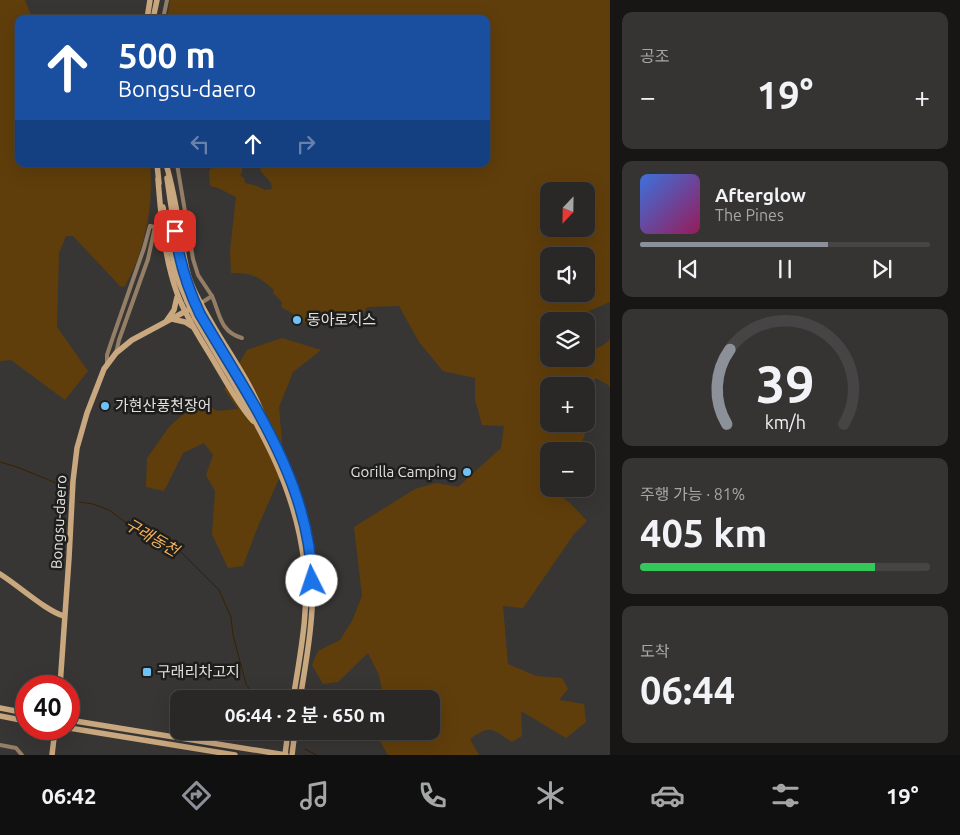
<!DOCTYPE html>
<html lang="ko">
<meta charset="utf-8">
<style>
:root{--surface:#2a2827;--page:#363433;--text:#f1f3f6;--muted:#a5a6a7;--line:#464444;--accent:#8c9099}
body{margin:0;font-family:Ubuntu,"Noto Sans KR",sans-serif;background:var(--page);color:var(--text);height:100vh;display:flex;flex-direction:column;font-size:19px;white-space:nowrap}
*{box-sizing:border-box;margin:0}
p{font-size:16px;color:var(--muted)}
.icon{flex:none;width:28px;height:28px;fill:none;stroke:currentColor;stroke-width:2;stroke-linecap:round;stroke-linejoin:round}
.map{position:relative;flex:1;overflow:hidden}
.details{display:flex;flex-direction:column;gap:12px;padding:12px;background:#171615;width:350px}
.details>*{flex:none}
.top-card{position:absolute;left:15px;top:15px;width:475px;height:152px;border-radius:10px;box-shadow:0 5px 20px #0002,0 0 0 1px var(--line);background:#1a4fa0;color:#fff;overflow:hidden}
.needle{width:32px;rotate:202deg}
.buttons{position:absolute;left:540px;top:182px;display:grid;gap:10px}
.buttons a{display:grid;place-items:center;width:55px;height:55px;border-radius:10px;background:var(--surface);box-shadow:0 5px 20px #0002,0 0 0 1px var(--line);font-size:25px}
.speed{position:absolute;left:15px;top:675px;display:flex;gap:10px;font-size:25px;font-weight:700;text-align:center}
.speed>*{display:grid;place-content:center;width:65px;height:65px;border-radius:50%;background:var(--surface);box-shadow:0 5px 20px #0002,0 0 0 1px var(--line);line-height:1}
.speed .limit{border:8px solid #d22;background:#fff;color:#111}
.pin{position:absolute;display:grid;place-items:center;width:42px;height:42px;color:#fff;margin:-21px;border-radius:10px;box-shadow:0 2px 8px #0006}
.me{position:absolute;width:55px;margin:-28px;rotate:356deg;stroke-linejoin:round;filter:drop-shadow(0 0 4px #0008)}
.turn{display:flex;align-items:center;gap:18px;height:105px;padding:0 20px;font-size:22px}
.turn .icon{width:65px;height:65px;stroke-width:2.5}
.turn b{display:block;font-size:35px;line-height:42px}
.lanes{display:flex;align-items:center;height:48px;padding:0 20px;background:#0003;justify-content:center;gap:25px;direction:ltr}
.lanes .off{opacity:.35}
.big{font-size:38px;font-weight:600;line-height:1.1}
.details .tile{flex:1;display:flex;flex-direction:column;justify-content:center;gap:8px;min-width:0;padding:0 18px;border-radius:10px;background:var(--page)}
.details .dial{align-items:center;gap:0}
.dial svg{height:130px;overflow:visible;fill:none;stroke:var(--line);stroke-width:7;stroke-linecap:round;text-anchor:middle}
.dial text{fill:var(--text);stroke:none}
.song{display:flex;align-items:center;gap:15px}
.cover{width:60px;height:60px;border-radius:8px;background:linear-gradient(135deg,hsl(220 70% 55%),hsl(330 70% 35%))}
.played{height:5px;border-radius:2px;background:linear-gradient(90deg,var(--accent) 65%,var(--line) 65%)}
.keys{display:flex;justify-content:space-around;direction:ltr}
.heat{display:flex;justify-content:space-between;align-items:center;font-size:28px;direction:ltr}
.charge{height:8px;border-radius:4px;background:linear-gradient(90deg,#34c759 81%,var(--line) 0)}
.trip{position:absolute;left:170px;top:690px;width:270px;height:50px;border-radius:10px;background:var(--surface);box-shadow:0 5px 20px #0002,0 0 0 1px var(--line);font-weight:600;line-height:50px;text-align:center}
.tabs{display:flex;height:80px;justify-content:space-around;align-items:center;background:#111010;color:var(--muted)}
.tabs .icon{width:35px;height:35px}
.tabs .on{color:var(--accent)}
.tabs b{font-size:22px;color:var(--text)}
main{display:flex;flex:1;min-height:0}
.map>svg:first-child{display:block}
</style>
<main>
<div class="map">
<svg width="610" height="755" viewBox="0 0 610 755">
<rect width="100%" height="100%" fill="#383634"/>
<g fill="#603e0b" fill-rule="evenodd">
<path d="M0,0H25L30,13L35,19H19V164H150C154,206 145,249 125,286L123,287L120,286L73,236H66L59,253L57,327L88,371L65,400L11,360L0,361Z"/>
<path d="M170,0H610V302L584,313L573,321H549V359H563L564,365L568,367L580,359H586V353C596,346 600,350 610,339V388L608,385L596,378L586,387L549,386V424H584L585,434L579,451H549V489H559L555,492L570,503L587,521L574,534L523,608L503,606L508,664L536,676L562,678L568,689L559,700L584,704L586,722L566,738L521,711L522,736L512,742C492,729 491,724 470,739L479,755H388L374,731H431V699H384L379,675L368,653L338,682L323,684L312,665L318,651L340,640L352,621L362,596L354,527L415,489L436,483L458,487L501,448L504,426L482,425L475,399V378L443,371L419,342L399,306L367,307L364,313C343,321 335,325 313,319L311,325L299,321V317L281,307L282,302L273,293L274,290C258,276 252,273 231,273L230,251L236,197L218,188L210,186L209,173L210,169L219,167V164H242V172L240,175L244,178L245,183L257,186L265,190L272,189L271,183L260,170L264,164H486V19H167ZM549,191H586V229H549ZM549,256H586V294H549Z"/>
<path d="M282,338L321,350L293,372L279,407L284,467L256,531L243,566L228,568L212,534L215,491L206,475L213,455L204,443L183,453L164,491L146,487L147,458L169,427L188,410L193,395L217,411L238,409L224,389L247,350Z"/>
</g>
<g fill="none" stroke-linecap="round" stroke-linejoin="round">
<g stroke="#392100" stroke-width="1">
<path d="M0,462L17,467L66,487L65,500"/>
<path d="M79,502L93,504L109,510L133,528L181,552L219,590L231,617L233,635L246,684L256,699"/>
<path d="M305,749L316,755"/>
</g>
<g stroke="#947f66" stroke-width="4">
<path d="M163,19L167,0"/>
<path d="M177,164L193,259L198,275L212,296L201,303"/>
<path d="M212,296C220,314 220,332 242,338"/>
<path d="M107,364V355L112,340L144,248L150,226L155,227L148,259L119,340L116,353"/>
<path d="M0,745L16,748L22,755"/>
</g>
<g stroke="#caa87f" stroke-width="5.5">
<path d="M147,19L150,0"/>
<path d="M153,19L157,0"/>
<path d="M157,164L159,183"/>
<path d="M166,164C173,187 177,211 181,235C183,251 185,268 191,283C210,329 244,367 262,413"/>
<path d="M167,178C173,221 178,258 193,298"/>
<path d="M158,179C161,217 164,257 177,293C186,318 202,341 215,363C227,383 238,404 253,421"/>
<path d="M163,207L176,275L187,301"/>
<path d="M200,315C247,395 306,474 312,570C315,612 307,657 300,699"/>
<path d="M195,318C240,397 294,470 304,563C310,607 300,655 293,699"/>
<path d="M172,319L185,322L193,327"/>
<path d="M167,320L174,310L177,297"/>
<path d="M0,574C18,585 46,611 64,616"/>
<path d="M60,686L69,558L73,481L77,448L87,413L104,369L116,353L132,340L201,303"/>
<path d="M0,708L26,713"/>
<path d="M0,716L26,721"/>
<path d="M69,720L286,755"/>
<path d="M69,728L235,755"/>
<path d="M52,755L55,729"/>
<path d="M285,755L288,731"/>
<path d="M292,755L295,731"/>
</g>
<g stroke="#caa87f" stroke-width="5.5">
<path d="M193,298L200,315"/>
<path d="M187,301L195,318"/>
</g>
</g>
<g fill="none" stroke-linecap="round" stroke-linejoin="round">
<defs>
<path id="route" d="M175,231C179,260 187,287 200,314C249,398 310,481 312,581"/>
</defs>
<use href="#route" stroke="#114b97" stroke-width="12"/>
<use href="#route" stroke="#1a73e8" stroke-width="9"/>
</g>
<g fill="#70c2f4" stroke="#1e1e1d" stroke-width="2">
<circle cx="297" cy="320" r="5"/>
<circle cx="105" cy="406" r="5"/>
<circle cx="467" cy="472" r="5"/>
<rect x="142" y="667" width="10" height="10" rx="2.5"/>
</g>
<g text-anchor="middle" stroke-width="5" stroke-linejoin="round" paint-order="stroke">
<g font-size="15" fill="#e2e1df" stroke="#1e1e1d" text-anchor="start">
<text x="307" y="325">동아로지스</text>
<text x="115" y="411">가현산풍천장어</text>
<text x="457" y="477" text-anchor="end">Gorilla Camping</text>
<text x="157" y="677">구래리차고지</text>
</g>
<g font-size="15" fill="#e2e1df" stroke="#1e1e1d">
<text transform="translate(59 522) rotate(-87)" y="5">Bongsu-daero</text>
</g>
<g font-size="16" font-style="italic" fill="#f4b15b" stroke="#1e1e1d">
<text transform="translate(152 537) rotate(30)" y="6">구래동천</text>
</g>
</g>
</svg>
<div class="buttons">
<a><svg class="needle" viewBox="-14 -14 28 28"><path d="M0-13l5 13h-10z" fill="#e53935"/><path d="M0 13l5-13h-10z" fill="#a5a6a7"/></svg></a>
<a><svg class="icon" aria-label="sound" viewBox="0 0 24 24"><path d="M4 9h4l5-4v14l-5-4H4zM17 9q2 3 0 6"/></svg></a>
<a><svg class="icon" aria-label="layers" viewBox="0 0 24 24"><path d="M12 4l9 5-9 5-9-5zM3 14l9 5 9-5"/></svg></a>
<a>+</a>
<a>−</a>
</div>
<div class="speed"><div class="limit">40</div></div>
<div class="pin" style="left:175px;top:231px;background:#d93025"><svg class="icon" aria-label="arrive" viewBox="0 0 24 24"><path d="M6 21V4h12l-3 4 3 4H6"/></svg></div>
<svg class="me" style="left:312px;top:581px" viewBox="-20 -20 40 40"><circle r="19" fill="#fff"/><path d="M0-13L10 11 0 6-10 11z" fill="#1a73e8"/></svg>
<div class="trip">06:44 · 2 분 · 650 m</div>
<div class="top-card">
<div class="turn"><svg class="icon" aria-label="ahead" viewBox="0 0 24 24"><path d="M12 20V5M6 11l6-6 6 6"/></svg><div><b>500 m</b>Bongsu-daero</div></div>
<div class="lanes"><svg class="icon off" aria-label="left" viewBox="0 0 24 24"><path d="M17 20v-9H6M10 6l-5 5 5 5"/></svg><svg class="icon" aria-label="ahead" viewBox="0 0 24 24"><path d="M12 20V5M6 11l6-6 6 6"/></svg><svg class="icon off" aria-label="right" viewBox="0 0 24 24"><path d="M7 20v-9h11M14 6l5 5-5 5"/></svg></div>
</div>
</div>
<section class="details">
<div class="tile"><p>공조</p>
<div class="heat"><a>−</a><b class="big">19°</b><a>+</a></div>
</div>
<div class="tile">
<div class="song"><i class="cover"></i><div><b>Afterglow</b><p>The Pines</p></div></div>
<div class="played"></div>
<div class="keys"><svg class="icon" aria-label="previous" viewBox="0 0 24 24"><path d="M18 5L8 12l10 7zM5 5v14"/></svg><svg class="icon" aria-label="pause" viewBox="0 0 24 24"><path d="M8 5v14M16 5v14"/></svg><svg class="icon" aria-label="next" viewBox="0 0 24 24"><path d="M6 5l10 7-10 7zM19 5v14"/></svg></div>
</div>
<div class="tile dial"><svg viewBox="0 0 100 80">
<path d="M14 69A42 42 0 1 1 86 69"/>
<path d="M14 69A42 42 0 0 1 16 23" stroke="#8c9099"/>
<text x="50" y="56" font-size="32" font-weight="700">39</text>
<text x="50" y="72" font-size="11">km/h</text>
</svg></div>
<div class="tile"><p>주행 가능 · 81%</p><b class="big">405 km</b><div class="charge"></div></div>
<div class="tile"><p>도착</p><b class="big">06:44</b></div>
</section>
</main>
<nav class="tabs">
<b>06:42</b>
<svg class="icon on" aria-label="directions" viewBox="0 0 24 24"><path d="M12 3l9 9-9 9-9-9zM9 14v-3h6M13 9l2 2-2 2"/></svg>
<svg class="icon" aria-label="music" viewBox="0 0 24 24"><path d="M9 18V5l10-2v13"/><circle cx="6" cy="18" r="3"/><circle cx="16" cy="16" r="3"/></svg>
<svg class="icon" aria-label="phone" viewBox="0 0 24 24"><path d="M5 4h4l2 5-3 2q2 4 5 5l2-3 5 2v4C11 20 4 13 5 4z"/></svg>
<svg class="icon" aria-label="climate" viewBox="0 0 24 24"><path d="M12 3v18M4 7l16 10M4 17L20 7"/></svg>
<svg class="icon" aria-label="car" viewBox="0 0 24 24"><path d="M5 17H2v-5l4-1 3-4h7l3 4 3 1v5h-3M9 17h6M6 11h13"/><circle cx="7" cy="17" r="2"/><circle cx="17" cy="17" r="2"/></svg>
<svg class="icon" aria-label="filters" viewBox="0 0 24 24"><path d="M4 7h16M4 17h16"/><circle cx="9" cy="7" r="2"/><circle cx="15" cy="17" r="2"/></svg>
<b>19°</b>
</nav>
